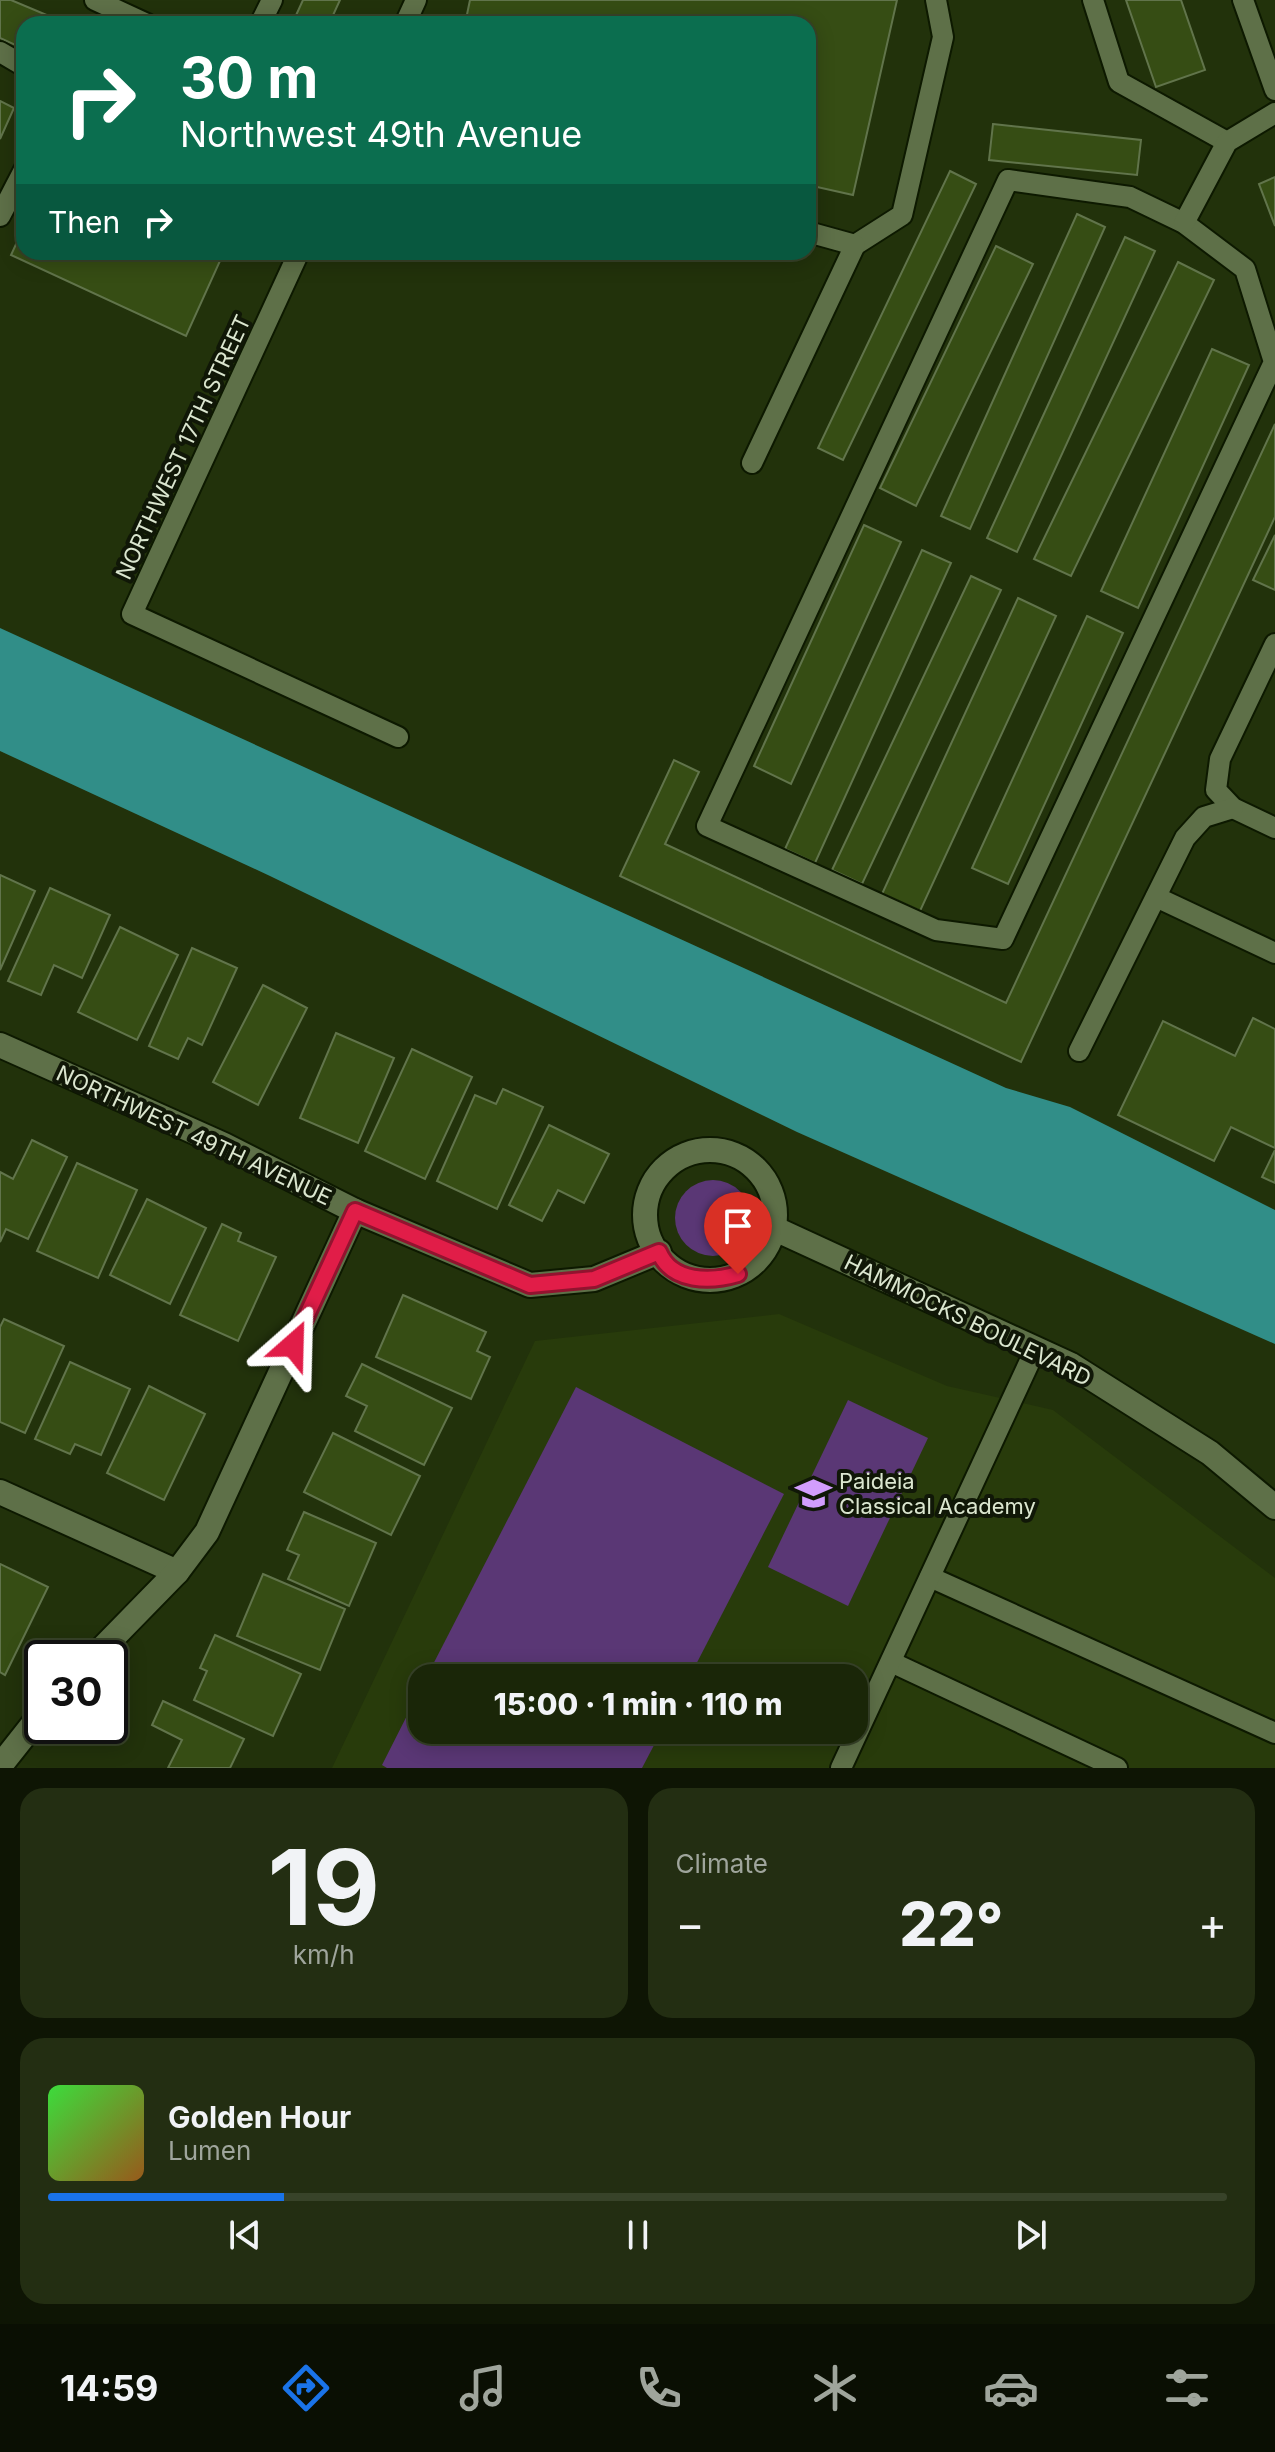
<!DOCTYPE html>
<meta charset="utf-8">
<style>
:root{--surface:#1a2608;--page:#232e12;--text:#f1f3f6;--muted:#9fa59c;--line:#384329;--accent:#1a73e8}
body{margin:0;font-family:Inter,sans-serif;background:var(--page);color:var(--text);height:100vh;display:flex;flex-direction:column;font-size:30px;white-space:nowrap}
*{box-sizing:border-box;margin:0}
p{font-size:26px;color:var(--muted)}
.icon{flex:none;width:44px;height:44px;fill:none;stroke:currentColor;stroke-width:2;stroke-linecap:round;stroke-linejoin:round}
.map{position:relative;height:1768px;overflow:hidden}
.side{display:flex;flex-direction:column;gap:20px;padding:20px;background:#0e1504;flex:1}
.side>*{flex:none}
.banner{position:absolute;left:16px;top:16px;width:800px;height:244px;border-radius:24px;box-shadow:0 4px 20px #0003,0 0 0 2px var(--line);background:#0b6e4f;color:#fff;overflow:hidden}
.speed{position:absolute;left:24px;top:1640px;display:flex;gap:16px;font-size:40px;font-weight:700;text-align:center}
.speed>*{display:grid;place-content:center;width:104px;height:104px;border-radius:50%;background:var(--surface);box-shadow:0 4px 20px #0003,0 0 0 2px var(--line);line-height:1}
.speed .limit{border:4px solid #111;border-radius:12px;background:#fff;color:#111}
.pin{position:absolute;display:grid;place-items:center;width:68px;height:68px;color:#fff;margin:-82px -34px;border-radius:50% 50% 50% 0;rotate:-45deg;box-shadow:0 0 8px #0007}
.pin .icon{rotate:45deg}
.me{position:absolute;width:88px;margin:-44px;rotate:25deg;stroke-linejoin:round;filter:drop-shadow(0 0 6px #0008)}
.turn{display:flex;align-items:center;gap:28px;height:168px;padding:0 32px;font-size:36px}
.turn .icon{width:104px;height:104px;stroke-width:2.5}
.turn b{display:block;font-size:56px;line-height:68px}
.then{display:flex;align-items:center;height:76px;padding:0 32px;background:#0003;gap:16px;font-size:30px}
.big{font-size:60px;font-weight:800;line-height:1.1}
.side .tile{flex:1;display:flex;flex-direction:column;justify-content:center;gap:12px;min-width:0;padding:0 28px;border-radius:24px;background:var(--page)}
.side .dial{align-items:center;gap:0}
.dial b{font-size:104px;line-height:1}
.song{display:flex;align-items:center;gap:24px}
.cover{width:96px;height:96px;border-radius:12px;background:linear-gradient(135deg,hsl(120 70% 55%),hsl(30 70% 35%))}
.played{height:8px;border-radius:4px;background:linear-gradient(90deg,var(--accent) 20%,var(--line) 20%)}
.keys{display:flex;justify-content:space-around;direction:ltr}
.heat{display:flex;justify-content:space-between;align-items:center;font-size:44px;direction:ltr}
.side .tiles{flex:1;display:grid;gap:20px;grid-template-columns:1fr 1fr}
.tile:last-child{grid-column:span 2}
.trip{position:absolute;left:408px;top:1664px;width:460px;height:80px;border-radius:24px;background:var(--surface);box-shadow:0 4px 20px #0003,0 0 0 2px var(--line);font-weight:800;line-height:80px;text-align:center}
.tabs{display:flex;height:128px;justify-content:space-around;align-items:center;background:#0a0f03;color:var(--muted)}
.tabs .icon{width:56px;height:56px}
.tabs .on{color:var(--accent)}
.tabs b{font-size:36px;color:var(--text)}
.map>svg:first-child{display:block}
</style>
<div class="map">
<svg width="1275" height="1768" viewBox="0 0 1275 1768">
<rect width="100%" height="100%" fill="#22320b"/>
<path fill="#283b0b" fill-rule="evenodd" d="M779,1314L947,1386L1053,1410L1275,1578V1768H332L535,1341ZM422,1678H854V1730H422Z"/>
<g fill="#5a3775">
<circle cx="713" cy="1218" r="38"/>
<path d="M576,1387L784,1494L689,1678H426Z"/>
<path d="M848,1400L928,1438L848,1606L768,1567Z"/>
<path d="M422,1686V1730H662L642,1768H387L382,1765Z"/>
</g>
<path fill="#318e88" d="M0,628L1006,1088L1070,1107L1275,1210V1344L797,1132L270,876L0,751Z"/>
<g fill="#364d14" stroke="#61744b" stroke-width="2">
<path d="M0,0H11L68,24H24V49L0,38Z"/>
<path d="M303,0H340L329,24H292Z"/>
<path d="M470,0H897L853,195L808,185V24H465Z"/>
<path d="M1126,0H1181L1205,70L1156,87Z"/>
<path d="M0,101L14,108L0,139Z"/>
<path d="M993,124L1141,140L1137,175L989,160Z"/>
<path d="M950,171L976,184L843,460L818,448Z"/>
<path d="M1275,177V226L1259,184Z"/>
<path d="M1077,214L1105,227L970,529L941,516Z"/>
<path d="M24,227V252H224L186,336L11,255Z"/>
<path d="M1125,237L1155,251L1017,552L987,538Z"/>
<path d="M996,246L1033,264L916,506L880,488Z"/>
<path d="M1178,262L1214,280L1071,576L1034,559Z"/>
<path d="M1212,349L1249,365L1138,608L1101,591Z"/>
<path d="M1275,424V517L1021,1062L620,876L674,760L699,772L665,844L1006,1003Z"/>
<path d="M864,525L901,542L791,784L754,766Z"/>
<path d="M1275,535V590L1253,580Z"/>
<path d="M922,550L951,563L815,863L785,849Z"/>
<path d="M971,576L1001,590L862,884L832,870Z"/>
<path d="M1018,598L1056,616L920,911L882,894Z"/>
<path d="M1087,616L1123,633L1008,884L972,868Z"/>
<path d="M0,875L35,891L0,970Z"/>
<path d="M50,888L110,915L82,978L54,965L41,995L8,981Z"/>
<path d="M120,927L178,955L137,1040L78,1012Z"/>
<path d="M192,948L237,968L202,1045L188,1038L178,1059L149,1046Z"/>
<path d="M263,985L307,1008L258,1105L213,1082Z"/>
<path d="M1253,1018L1275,1029V1148L1231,1127L1214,1161L1118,1115L1163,1021L1235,1056Z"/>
<path d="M336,1033L394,1058L358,1143L300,1118Z"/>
<path d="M412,1049L472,1077L425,1179L365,1151Z"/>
<path d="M503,1089L543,1107L497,1209L437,1181L475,1095L496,1104Z"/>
<path d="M549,1125L609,1154L584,1203L558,1190L542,1221L509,1205Z"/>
<path d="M32,1140L67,1157L28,1239L6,1229L0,1242V1172L13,1179Z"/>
<path d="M1275,1150V1183L1262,1177Z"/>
<path d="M77,1163L137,1190L98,1278L37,1251Z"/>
<path d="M147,1199L206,1228L170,1304L110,1275Z"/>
<path d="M222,1224L241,1233L238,1241L276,1257L238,1341L180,1315Z"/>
<path d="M403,1295L486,1332L477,1351L490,1357L471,1399L376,1357Z"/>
<path d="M4,1319L64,1346L25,1433L0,1422V1327Z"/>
<path d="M70,1362L130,1389L101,1455L75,1444L70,1454L35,1439Z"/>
<path d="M362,1364L452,1408L424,1465L355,1431L367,1406L346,1396Z"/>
<path d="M149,1386L205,1414L164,1500L107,1473Z"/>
<path d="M333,1433L420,1476L391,1535L304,1492Z"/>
<path d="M304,1512L376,1543L349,1606L288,1579L299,1555L287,1550Z"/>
<path d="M0,1564L48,1587L5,1675L0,1672Z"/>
<path d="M263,1574L345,1609L320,1670L237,1636Z"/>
<path d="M215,1635L301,1674L273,1736L194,1700L207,1671L200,1668Z"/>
<path d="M163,1701L244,1739L230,1768H168L182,1740L152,1725Z"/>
</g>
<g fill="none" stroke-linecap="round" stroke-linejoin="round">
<defs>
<g id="lane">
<path d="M95,0L147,24"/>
<path d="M1093,0L1119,82L1227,142"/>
<path d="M1243,0L1275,90"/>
<path d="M260,24L272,0"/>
<path d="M405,24L416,0"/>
<path d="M0,52L24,66"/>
<path d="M1008,180L1130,197L1184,223L1245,269L1274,362L1003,939L936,930L707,826Z"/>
<path d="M0,216L24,170"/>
<path d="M1184,223L1227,142L1275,113"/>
<path d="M855,245L902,215L943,37L936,0"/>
<path d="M299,252L132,614L398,737"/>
<path d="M752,463L855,245L808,232"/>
<path d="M1275,644L1220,759L1216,790L1233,808L1275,828"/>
<path d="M1156,897L1275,953"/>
<path d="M1079,1051L1185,838L1204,817L1233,808"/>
<path d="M930,1577L1275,1733"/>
<path d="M891,1662L1117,1768"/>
<path d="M841,1768L1036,1348"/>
</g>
<g id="street">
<path d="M0,1045L224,1145L355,1211L530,1285L594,1279L659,1252"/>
<circle cx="710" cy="1215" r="65"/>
<path d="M771,1227L1071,1365L1210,1453L1275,1507"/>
<path d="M0,1492L177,1572"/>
<path d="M93,1658L177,1572L207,1532L355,1211"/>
<path d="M0,1766L42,1713"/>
</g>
</defs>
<use href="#lane" stroke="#0d1900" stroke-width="24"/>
<use href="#street" stroke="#0d1900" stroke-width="28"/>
<use href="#lane" stroke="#5e7048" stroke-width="20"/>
<use href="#street" stroke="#5e7048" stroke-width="24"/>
</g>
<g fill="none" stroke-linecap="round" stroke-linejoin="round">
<defs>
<path id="route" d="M293,1345L355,1211L530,1285L594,1279L659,1252C672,1283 711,1282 738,1274"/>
</defs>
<use href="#route" stroke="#92132f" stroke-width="20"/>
<use href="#route" stroke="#e11d48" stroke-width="14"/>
</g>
<defs>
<symbol id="school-bare" viewBox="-9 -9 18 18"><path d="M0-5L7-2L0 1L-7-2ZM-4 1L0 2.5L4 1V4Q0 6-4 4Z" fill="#d29dfd" stroke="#101707" stroke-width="2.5" paint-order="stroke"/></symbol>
</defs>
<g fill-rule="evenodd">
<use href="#school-bare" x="788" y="1468" width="51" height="51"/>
</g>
<g text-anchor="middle" stroke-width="8" stroke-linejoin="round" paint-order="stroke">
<g font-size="22" fill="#dbe6cf" stroke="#101707">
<text transform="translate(183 447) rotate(-65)" y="8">NORTHWEST 17TH STREET</text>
<text transform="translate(194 1135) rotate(25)" y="8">NORTHWEST 49TH AVENUE</text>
<text transform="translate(968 1320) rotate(26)" y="8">HAMMOCKS BOULEVARD</text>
</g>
<g font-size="22" fill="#dbe6cf" stroke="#101707" text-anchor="start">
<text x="839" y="1489">Paideia<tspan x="839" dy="25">Classical Academy</tspan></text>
</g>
</g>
</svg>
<div class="speed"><div class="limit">30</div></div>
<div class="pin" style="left:738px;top:1274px;background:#d93025"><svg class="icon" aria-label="arrive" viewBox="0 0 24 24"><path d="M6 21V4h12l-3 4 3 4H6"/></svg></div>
<svg class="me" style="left:293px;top:1345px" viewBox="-20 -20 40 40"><path d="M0-17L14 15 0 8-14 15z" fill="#e11d48" stroke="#fff" stroke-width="4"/></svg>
<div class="trip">15:00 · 1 min · 110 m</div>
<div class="banner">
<div class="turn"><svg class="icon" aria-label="right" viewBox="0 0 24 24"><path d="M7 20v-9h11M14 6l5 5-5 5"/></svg><div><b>30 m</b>Northwest 49th Avenue</div></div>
<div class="then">Then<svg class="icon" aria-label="right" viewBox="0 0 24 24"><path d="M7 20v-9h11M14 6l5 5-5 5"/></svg></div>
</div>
</div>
<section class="side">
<div class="tiles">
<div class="tile dial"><b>19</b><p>km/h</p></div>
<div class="tile"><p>Climate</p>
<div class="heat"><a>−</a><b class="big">22°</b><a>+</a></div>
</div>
<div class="tile">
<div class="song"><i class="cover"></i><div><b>Golden Hour</b><p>Lumen</p></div></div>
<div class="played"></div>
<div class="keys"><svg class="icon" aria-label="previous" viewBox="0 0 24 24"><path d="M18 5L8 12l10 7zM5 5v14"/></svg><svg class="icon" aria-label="pause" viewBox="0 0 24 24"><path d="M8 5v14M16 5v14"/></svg><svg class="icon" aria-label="next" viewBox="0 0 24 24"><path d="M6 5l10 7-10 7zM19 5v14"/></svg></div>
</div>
</div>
</section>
<nav class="tabs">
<b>14:59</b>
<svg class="icon on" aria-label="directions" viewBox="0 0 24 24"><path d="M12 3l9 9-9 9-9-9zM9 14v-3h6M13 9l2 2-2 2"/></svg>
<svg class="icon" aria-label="music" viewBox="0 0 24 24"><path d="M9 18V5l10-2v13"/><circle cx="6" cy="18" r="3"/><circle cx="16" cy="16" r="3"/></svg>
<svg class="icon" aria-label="phone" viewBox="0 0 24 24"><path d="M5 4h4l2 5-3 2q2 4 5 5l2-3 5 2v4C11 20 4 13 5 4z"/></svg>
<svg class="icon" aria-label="climate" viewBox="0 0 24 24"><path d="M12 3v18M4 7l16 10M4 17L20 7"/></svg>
<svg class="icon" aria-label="car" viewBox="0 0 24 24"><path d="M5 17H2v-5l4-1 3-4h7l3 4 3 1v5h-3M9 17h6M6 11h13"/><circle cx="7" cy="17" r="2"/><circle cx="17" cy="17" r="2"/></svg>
<svg class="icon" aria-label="filters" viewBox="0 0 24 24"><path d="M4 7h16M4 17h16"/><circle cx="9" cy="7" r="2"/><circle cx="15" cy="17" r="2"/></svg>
</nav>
